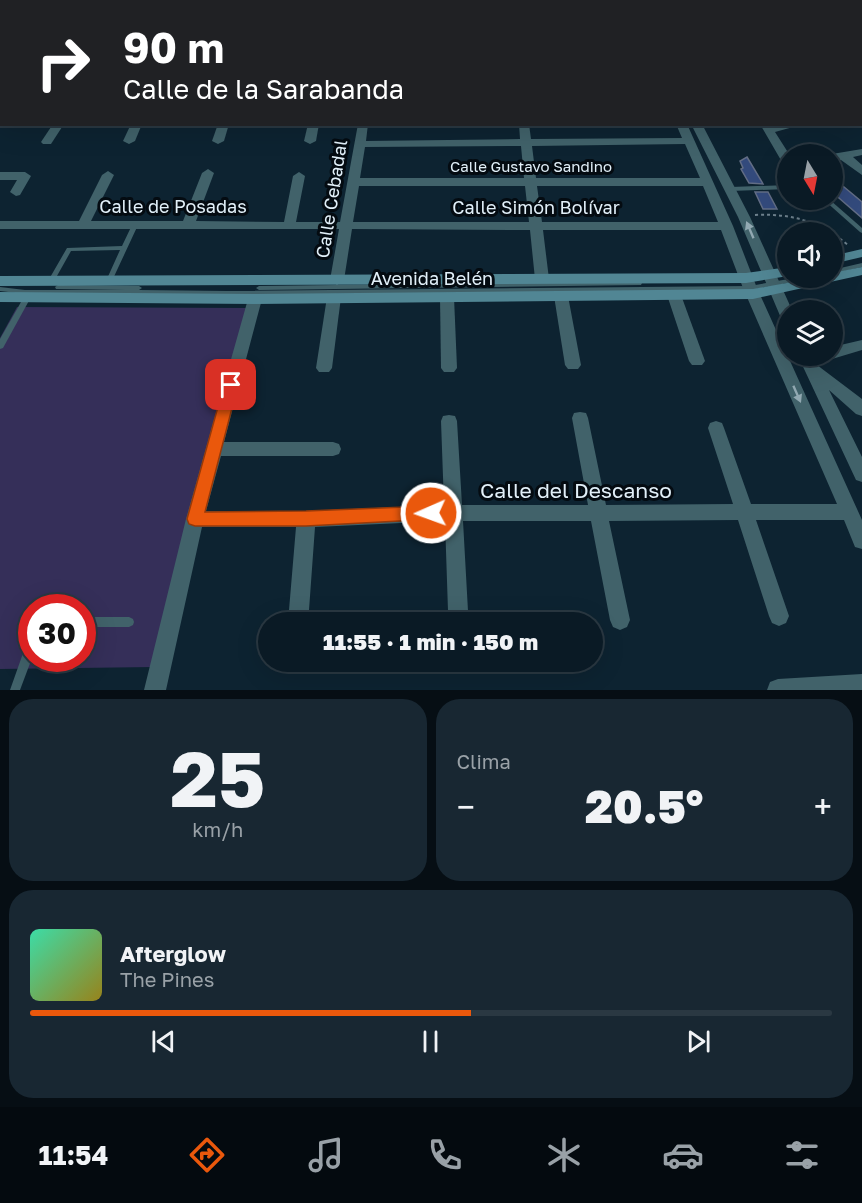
<!DOCTYPE html>
<html lang="es">
<meta charset="utf-8">
<style>
:root{--surface:#0a1a25;--page:#182732;--text:#f1f3f6;--muted:#99a1a7;--line:#2a3842;--accent:#ea580c}
body{margin:0;font-family:"Golos Text",sans-serif;background:var(--page);color:var(--text);height:100vh;display:flex;flex-direction:column;font-size:22px;white-space:nowrap}
*{box-sizing:border-box;margin:0}
p{font-size:20px;color:var(--muted)}
.icon{flex:none;width:33px;height:33px;fill:none;stroke:currentColor;stroke-width:2;stroke-linecap:round;stroke-linejoin:round}
.map{position:relative;height:690px;overflow:hidden}
.details{display:flex;flex-direction:column;gap:9px;padding:9px;background:#060e14;flex:1}
.details>*{flex:none}
.hud{position:absolute;left:0px;top:0px;width:862px;height:126px;box-shadow:0 6px 24px #0002,0 0 0 2px var(--line);background:#202124;color:#fff;overflow:hidden}
.needle{width:39px;rotate:170deg}
.tools{position:absolute;left:777px;top:144px;display:grid;gap:12px}
.tools a{display:grid;place-items:center;width:66px;height:66px;border-radius:50%;background:var(--surface);box-shadow:0 6px 24px #0002,0 0 0 2px var(--line);font-size:30px}
.speed{position:absolute;left:18px;top:594px;display:flex;gap:12px;font-size:30px;font-weight:700;text-align:center}
.speed>*{display:grid;place-content:center;width:78px;height:78px;border-radius:50%;background:var(--surface);box-shadow:0 6px 24px #0002,0 0 0 2px var(--line);line-height:1}
.speed .limit{border:9px solid #d22;background:#fff;color:#111}
.pin{position:absolute;display:grid;place-items:center;width:51px;height:51px;color:#fff;margin:-26px;border-radius:12px;box-shadow:0 3px 9px #0006}
.me{position:absolute;width:66px;margin:-33px;rotate:268deg;stroke-linejoin:round;filter:drop-shadow(0 0 4px #0008)}
.turn{display:flex;align-items:center;gap:21px;height:126px;padding:0 24px;font-size:27px}
.turn .icon{width:78px;height:78px;stroke-width:2.5}
.turn b{display:block;font-size:42px;line-height:51px}
.big{font-size:45px;font-weight:800;line-height:1.1}
.details .tile{flex:1;display:flex;flex-direction:column;justify-content:center;gap:9px;min-width:0;padding:0 21px;border-radius:24px;background:var(--page)}
.details .dial{align-items:center;gap:0}
.dial b{font-size:78px;line-height:1}
.song{display:flex;align-items:center;gap:18px}
.cover{width:72px;height:72px;border-radius:9px;background:linear-gradient(135deg,hsl(160 70% 55%),hsl(50 70% 35%))}
.played{height:6px;border-radius:3px;background:linear-gradient(90deg,var(--accent) 55%,var(--line) 55%)}
.keys{display:flex;justify-content:space-around;direction:ltr}
.heat{display:flex;justify-content:space-between;align-items:center;font-size:33px;direction:ltr}
.details .tiles{flex:1;display:grid;gap:9px;grid-template-columns:1fr 1fr}
.tile:last-child{grid-column:span 2}
.trip{position:absolute;left:258px;top:612px;width:345px;height:60px;border-radius:30px;background:var(--surface);box-shadow:0 6px 24px #0002,0 0 0 2px var(--line);font-weight:800;line-height:60px;text-align:center}
.menu{display:flex;height:96px;justify-content:space-around;align-items:center;background:#040a0f;color:var(--muted)}
.menu .icon{width:42px;height:42px}
.menu .active{color:var(--accent)}
.menu b{font-size:27px;color:var(--text)}
.map>svg:first-child{display:block}
</style>
<div class="map">
<svg width="862" height="690" viewBox="0 0 862 690">
<rect width="100%" height="100%" fill="#0d2331"/>
<path fill="#352f59" fill-rule="evenodd" d="M17,307L247,308L154,667L0,669V338ZM32,608H82V658H32Z"/>
<g fill="#334a7c" stroke="#626d85" stroke-width="1.5">
<path d="M747,157L762,182L763,184L749,183L741,169L743,168L740,161Z"/>
<path d="M832,177L862,202V218L832,192Z"/>
<path d="M755,192H768L777,209H763Z"/>
</g>
<g fill="none" stroke-linecap="round" stroke-linejoin="round">
<path stroke="#6e818d" stroke-width="2" stroke-dasharray="3 3" stroke-linecap="butt" d="M755,215C792,213 820,222 848,245"/>
<g fill="#41626a" fill-rule="evenodd">
<path d="M788,185V189L731,191L728,189L731,187Z"/>
<path d="M824,200H830L862,228V233L860,232Z"/>
<path d="M135,223L138,225L111,283H107L106,281L120,250L71,251L53,283H49L48,281L67,248L122,246L132,225Z"/>
<path d="M862,263V267L832,274V270Z"/>
<path d="M794,278H807L804,280L750,290L227,295L25,294L0,291V287L25,290H125L56,289L55,287L58,285L139,286L142,288L139,290L227,291L750,286Z"/>
<path d="M639,281H641L642,283L641,285L259,290L256,288L259,286Z"/>
<path d="M25,295H29L31,297L3,348L0,349V339Z"/>
<path d="M82,617H129L133,619L134,622L133,625L129,627H82Z"/>
<path d="M32,637V658L20,690H10L27,642L28,638Z"/>
</g>
<g fill="#41626a" fill-rule="evenodd">
<path d="M164,0H172L163,2Z"/>
<path d="M218,0H226L217,2Z"/>
<rect x="272" y="0" width="8" height="2"/>
<rect x="326" y="0" width="8" height="2"/>
<rect x="377" y="0" width="8" height="2"/>
<rect x="501" y="0" width="8" height="2"/>
<rect x="624" y="0" width="8" height="2"/>
<rect x="636" y="0" width="8" height="2"/>
<path d="M703,0H725L701,2Z"/>
<path d="M780,0H789L790,2H781Z"/>
<path d="M827,0H841V1L825,2Z"/>
<rect x="0" y="8" width="2" height="6"/>
<path d="M861,15L862,16V22L861,21Z"/>
<path d="M2,26V33L0,34V27Z"/>
<rect x="861" y="55" width="1" height="7"/>
<rect x="861" y="97" width="1" height="7"/>
<rect x="861" y="111" width="1" height="6"/>
<path d="M53,124H64L51,144H43L41,142Z"/>
<path d="M131,124H142L135,141L129,144L123,141Z"/>
<path d="M218,124H229L224,141L218,144L212,141Z"/>
<path d="M308,124H319L316,141L310,144L304,141Z"/>
<path d="M358,124H368L366,141L520,139L519,124H529L531,139L682,138L676,124H687L733,226L757,288L862,520V549L855,547L844,520H756L789,616L786,623L779,626L772,623L769,616L738,520L609,521L630,620L627,627L620,630L613,627L610,620L591,521H463L468,611L465,618L458,621L451,618L448,611L445,521L315,527L309,610L306,617L299,620L292,617L289,610L296,527H202L166,690H144L186,519L248,299L255,294L262,299L224,442H333L339,444L341,449L339,454L333,456H221L206,511H306L444,505L441,421L443,416L449,415L455,416L457,421L462,505H588L572,418L574,413L580,412L586,413L588,418L606,505L733,504L708,428L710,423L716,421L722,423L724,428L751,504H837L743,288L721,230H543L549,279L542,284L535,279L530,230L352,229L344,280L337,285L330,280L339,229H0V221H79L102,175L108,171L114,175L91,221H183L202,173L208,169L214,173L196,221L284,222L293,176L299,172L305,176L296,222H340ZM685,144L700,178H536L532,146ZM521,146L524,178H360L365,147ZM359,186H525L529,222H353ZM537,186H703L718,222H542Z"/>
<path d="M691,124H702L750,217L792,310H788V323L781,318L738,217Z"/>
<path d="M760,124H804L775,132L789,154L788,165L782,162Z"/>
<path d="M862,149V155L853,157L862,165V175L841,160L832,161V154Z"/>
<path d="M0,172H25L31,176L20,195L16,196L10,192L17,180H0Z"/>
<path d="M674,290L681,295L705,361L702,365H692L689,361L667,295Z"/>
<path d="M561,291L568,296L581,365L578,369H568L565,365L554,296Z"/>
<path d="M334,292L341,297L332,368L329,372H319L316,368L327,297Z"/>
<path d="M447,292L454,297L457,368L454,372H444L441,368L440,297Z"/>
<path d="M862,340V350L832,359L826,356H832V347Z"/>
<path d="M798,356H812L817,365L862,399V416L856,414L829,390L862,457V482L856,480Z"/>
<path d="M862,674V690H767L770,682L778,679Z"/>
</g>
<g fill="#518694" fill-rule="evenodd">
<path d="M68,0H76L67,2Z"/>
<path d="M0,86H2L0,94Z"/>
<path d="M0,108H2L0,116Z"/>
<path d="M862,249V257L832,264V256Z"/>
<path d="M788,267V276L746,283L0,286V276L746,273Z"/>
<path d="M862,267V275L753,299L255,304L0,302V292L255,294L753,289L814,278H832V273Z"/>
</g>
</g>
<defs><path id="oneway-solid" d="M-6-.8H1V-3.2L6.5 0L1 3.2V.8H-6Z" transform="scale(1.5)"/></defs>
<g fill="#92a9b2">
<use href="#oneway-solid" transform="translate(750 230) rotate(-113)"/>
<use href="#oneway-solid" transform="translate(797 394) rotate(66)"/>
</g>
<path fill="#ea580c" stroke="#983908" stroke-width="1.5" d="M231,380L238,385L205,512L306,511L431,506L437,508L440,513L437,519L306,526H195L189,524L187,519L224,385Z"/>
<g text-anchor="middle" stroke-width="6" stroke-linejoin="round" paint-order="stroke">
<g font-size="15" fill="#e2f0f9" stroke="#040b11">
<text x="531" y="172">Calle Gustavo Sandino</text>
</g>
<g font-size="18" fill="#e2f0f9" stroke="#040b11">
<text transform="translate(332 199) rotate(-81)" y="6">Calle Cebadal</text>
<text x="173" y="213">Calle de Posadas</text>
<text x="536" y="214">Calle Simón Bolívar</text>
<text x="432" y="285">Avenida Belén</text>
</g>
<g font-size="21" fill="#e2f0f9" stroke="#040b11">
<text x="576" y="498">Calle del Descanso</text>
</g>
</g>
</svg>
<div class="tools">
<a><svg class="needle" viewBox="-14 -14 28 28"><path d="M0-13l5 13h-10z" fill="#e53935"/><path d="M0 13l5-13h-10z" fill="#99a1a7"/></svg></a>
<a><svg class="icon" aria-label="sound" viewBox="0 0 24 24"><path d="M4 9h4l5-4v14l-5-4H4zM17 9q2 3 0 6"/></svg></a>
<a><svg class="icon" aria-label="layers" viewBox="0 0 24 24"><path d="M12 4l9 5-9 5-9-5zM3 14l9 5 9-5"/></svg></a>
</div>
<div class="speed"><div class="limit">30</div></div>
<div class="pin" style="left:231px;top:385px;background:#d93025"><svg class="icon" aria-label="arrive" viewBox="0 0 24 24"><path d="M6 21V4h12l-3 4 3 4H6"/></svg></div>
<svg class="me" style="left:431px;top:513px" viewBox="-20 -20 40 40"><circle r="17" fill="#ea580c" stroke="#fff" stroke-width="3"/><path d="M0-11L8 9 0 5-8 9z" fill="#fff"/></svg>
<div class="trip">11:55 · 1 min · 150 m</div>
<div class="hud">
<div class="turn"><svg class="icon" aria-label="right" viewBox="0 0 24 24"><path d="M7 20v-9h11M14 6l5 5-5 5"/></svg><div><b>90 m</b>Calle de la Sarabanda</div></div>
</div>
</div>
<section class="details">
<div class="tiles">
<div class="tile dial"><b>25</b><p>km/h</p></div>
<div class="tile"><p>Clima</p>
<div class="heat"><a>−</a><b class="big">20.5°</b><a>+</a></div>
</div>
<div class="tile">
<div class="song"><i class="cover"></i><div><b>Afterglow</b><p>The Pines</p></div></div>
<div class="played"></div>
<div class="keys"><svg class="icon" aria-label="previous" viewBox="0 0 24 24"><path d="M18 5L8 12l10 7zM5 5v14"/></svg><svg class="icon" aria-label="pause" viewBox="0 0 24 24"><path d="M8 5v14M16 5v14"/></svg><svg class="icon" aria-label="next" viewBox="0 0 24 24"><path d="M6 5l10 7-10 7zM19 5v14"/></svg></div>
</div>
</div>
</section>
<nav class="menu">
<b>11:54</b>
<svg class="icon active" aria-label="directions" viewBox="0 0 24 24"><path d="M12 3l9 9-9 9-9-9zM9 14v-3h6M13 9l2 2-2 2"/></svg>
<svg class="icon" aria-label="music" viewBox="0 0 24 24"><path d="M9 18V5l10-2v13"/><circle cx="6" cy="18" r="3"/><circle cx="16" cy="16" r="3"/></svg>
<svg class="icon" aria-label="phone" viewBox="0 0 24 24"><path d="M5 4h4l2 5-3 2q2 4 5 5l2-3 5 2v4C11 20 4 13 5 4z"/></svg>
<svg class="icon" aria-label="climate" viewBox="0 0 24 24"><path d="M12 3v18M4 7l16 10M4 17L20 7"/></svg>
<svg class="icon" aria-label="car" viewBox="0 0 24 24"><path d="M5 17H2v-5l4-1 3-4h7l3 4 3 1v5h-3M9 17h6M6 11h13"/><circle cx="7" cy="17" r="2"/><circle cx="17" cy="17" r="2"/></svg>
<svg class="icon" aria-label="filters" viewBox="0 0 24 24"><path d="M4 7h16M4 17h16"/><circle cx="9" cy="7" r="2"/><circle cx="15" cy="17" r="2"/></svg>
</nav>
